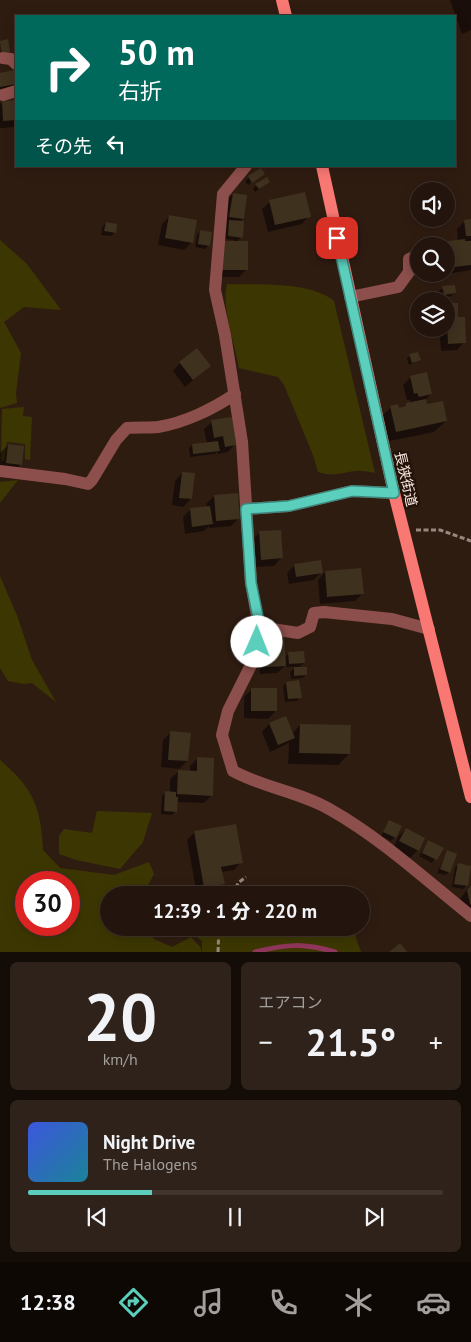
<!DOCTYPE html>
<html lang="ja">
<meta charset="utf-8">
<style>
:root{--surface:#23150d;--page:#2f221b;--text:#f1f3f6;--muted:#a39f9d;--line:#40342e;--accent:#5bcebc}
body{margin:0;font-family:"PT Sans","Noto Sans JP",sans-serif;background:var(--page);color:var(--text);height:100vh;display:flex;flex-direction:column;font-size:19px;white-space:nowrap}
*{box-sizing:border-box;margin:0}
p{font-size:16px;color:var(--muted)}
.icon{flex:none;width:28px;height:28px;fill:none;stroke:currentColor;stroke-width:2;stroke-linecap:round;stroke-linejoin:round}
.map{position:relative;height:952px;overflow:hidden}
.side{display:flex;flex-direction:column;gap:10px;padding:10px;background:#130c07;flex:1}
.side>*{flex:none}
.banner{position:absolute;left:15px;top:15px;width:441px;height:152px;border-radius:0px;box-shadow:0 2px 12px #0003,0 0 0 1px var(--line);background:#00695c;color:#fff;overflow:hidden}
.buttons{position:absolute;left:410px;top:182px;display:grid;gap:10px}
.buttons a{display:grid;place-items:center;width:45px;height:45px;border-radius:50%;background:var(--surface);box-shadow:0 2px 12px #0003,0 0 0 1px var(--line);font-size:25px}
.speed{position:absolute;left:15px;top:871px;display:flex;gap:10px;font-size:25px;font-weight:700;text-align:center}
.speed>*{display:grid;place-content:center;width:65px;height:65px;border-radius:50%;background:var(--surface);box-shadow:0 2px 12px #0003,0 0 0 1px var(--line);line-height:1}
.speed .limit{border:8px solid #d22;background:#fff;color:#111}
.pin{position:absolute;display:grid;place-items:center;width:42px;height:42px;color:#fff;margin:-21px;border-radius:10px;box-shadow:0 2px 8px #0006}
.me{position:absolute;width:55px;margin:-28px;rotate:1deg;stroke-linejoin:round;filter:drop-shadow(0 0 4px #0008)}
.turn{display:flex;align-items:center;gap:18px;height:105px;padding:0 20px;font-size:22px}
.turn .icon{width:65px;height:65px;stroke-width:2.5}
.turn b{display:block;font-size:35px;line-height:42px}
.then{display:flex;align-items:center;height:48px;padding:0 20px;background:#0003;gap:10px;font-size:19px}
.big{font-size:38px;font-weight:800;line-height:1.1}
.side .widget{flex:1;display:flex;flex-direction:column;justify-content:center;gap:8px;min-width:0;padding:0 18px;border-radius:8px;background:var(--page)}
.side .dial{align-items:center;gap:0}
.dial b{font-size:65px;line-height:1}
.song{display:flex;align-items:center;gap:15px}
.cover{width:60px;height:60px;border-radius:8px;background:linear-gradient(135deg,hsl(230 70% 55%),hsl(190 70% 35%))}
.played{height:5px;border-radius:2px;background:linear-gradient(90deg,var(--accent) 30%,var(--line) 30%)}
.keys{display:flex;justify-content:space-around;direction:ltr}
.heat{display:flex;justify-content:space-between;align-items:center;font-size:28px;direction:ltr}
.side .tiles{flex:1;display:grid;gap:10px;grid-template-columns:1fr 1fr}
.widget:last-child{grid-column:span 2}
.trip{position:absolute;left:100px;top:886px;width:270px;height:50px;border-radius:25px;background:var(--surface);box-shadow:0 2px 12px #0003,0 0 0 1px var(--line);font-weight:800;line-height:50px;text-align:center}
.tab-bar{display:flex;height:80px;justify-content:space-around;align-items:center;background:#0e0805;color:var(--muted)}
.tab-bar .icon{width:35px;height:35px}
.tab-bar .current{color:var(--accent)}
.tab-bar b{font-size:22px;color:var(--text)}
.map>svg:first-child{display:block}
</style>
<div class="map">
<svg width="471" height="952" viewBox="0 0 471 952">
<rect width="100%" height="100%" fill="#2f1c11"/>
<g fill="#3c3702" fill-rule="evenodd">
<path d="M0,240L27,264L61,310L24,307L4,322L21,353L16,393L17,403L0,408Z"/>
<path d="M227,284C257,285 310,281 334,301L375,473C369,472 361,470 355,471C341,473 332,477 318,472L313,455L284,385L278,377L239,368C235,344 221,308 227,284Z"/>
<path d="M24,407L23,416L32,417L30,460L25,459V444L7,442L4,461H1L2,409Z"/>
<path d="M18,480L0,503V482Z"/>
<path d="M0,576L18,618L32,660L56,702L32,683L24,684L8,681L0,668Z"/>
<path d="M0,760C33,788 41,807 43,850L60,868L114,875L149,862L154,874C140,902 138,895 109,895V928H145L154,939L172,947L191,937L201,948V952H0ZM69,882V925H26V882Z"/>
<path d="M97,811L152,813L143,842L120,869L76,860L59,854V836L64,829L92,833Z"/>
<path d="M285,889L315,890L347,895H279Z"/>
<path d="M190,928H355L356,938L361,952H202V941L192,933Z"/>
</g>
<g fill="#0007" fill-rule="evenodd">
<path d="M450,0H471V30L462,34Z"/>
<path d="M0,74L15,84L12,87L0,89Z"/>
<path d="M16,101V127L0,128V104L3,102Z"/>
<path d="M261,169L264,174L248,185L245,181Z"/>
<path d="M268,182L255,192L253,189L256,185Z"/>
<path d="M233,194L243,219L239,222L242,237L236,242L246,270L239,277H215L234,242V240L225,239V202Z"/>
<path d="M270,202L309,216L302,224L268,232L262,209Z"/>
<path d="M170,216L192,242L184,250L158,245L162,224Z"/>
<path d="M471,220V270L447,274L446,246H444L449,242L458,241L457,229L465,221ZM447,247H450L453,270L450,271Z"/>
<path d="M106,223L115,233L111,236L101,235L102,227Z"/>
<path d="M200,231L209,245L205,249L195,247L197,235Z"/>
<path d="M443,288L454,293L451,296L440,298L439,291Z"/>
<path d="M446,305L457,318L464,342L457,350L441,351L440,337L435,335L434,329H426H446Z"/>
<path d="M410,355L419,360L409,365L407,359Z"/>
<path d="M180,363L210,366L185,387L173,371Z"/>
<path d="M411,377L431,394L425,400L426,405L446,421L434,432L385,442L380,418L391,407L398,409L411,404L410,400H407L403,385Z"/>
<path d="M212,422L235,444L228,452L218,454L217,451L215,454L190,457L189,448L192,445L207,443L204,429Z"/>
<path d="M8,445L21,464L13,472L0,471V453Z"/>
<path d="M182,473L191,499L183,507L172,505L175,481Z"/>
<path d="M236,494L239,518L231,526L209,528V526L204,531L185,534L183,517L190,510L207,507L206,504L214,496Z"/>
<path d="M260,532L281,558L274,566L254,567L252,540Z"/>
<path d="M295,565L321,572L314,580L289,584L287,573Z"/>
<path d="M325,572L362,594L355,601L320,604L318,580Z"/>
<path d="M266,635L284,658L289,653L304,663L298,668L306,675L302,678L291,679L290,672L296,667H286V665L277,673L260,674L258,643Z"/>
<path d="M286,683L300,697L297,701L285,702L283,686Z"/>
<path d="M252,689L276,711L268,719L244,718V697Z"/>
<path d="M285,718L292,734L300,725L349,754L338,765L288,764L289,743L270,752L262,732L269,724Z"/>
<path d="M171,732L187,761L179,769L161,767L163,740Z"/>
<path d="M198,758L212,795L204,803L177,802L176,811L172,815L161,814L162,796L166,793H170V779L178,772H190V766Z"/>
<path d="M390,821L395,837L391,841L381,836Z"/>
<path d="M406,829L424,838L418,850L410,858L393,849L398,837Z"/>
<path d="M195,832L241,862L234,870L221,872L223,884L215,892L197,895L187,840Z"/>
<path d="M429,841L442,848L432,863L419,856Z"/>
<path d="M447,852L449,872L445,875L437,873Z"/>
<path d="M459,864L470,867L466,886L463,889L452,887L455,868Z"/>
<path d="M471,884V918L460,899Z"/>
</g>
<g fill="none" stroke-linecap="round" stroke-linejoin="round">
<path stroke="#90365b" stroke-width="5" d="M255,952C286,944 304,943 335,952"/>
</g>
<g fill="#3e311e">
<path d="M8,39L10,52L2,53L0,41Z"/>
<path d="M14,70L16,84L0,87V73Z"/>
<path d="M16,100V120L3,121L2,101Z"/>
<path d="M261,168L265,174L252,183L248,176Z"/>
<path d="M267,177L270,182L259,189L255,184Z"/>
<path d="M305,192L311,217L275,225L269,200Z"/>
<path d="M233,193L247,195L244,219L229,217Z"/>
<path d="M169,215L197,220L193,243L165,238Z"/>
<path d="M471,219V236H466L464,220Z"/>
<path d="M229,220L244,221L243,238L228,236Z"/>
<path d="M106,222L117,224L116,233L104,231Z"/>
<path d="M200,230L212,232L210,246L198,244Z"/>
<path d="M465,239V241H471V265L454,267V264H451L448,241Z"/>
<rect x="222" y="241" width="26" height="29"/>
<path d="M455,285L456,293L444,295L442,286Z"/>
<path d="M446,303H458V317H465L466,343L448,344Z"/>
<path d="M197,348L211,366L193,380L179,362Z"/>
<path d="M418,352L421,360L412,363L409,354Z"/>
<path d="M427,372L432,394L419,397L417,393L414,394L410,376Z"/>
<path d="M426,399L427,404L443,401L447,421L396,432L390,406L398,404L399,408L406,406V403Z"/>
<path d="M232,417L237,445L225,447L223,436L214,438L211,420Z"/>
<path d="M218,441L220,451L193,454L192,444Z"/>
<path d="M8,444L24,446L22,465L6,463Z"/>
<path d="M182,472L195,473L192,499L179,498Z"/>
<path d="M238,493L240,519L216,521L214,495Z"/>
<path d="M210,506L213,524L192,527L190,508Z"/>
<path d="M281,530L283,558L261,560L259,531Z"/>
<path d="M321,560L323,573L296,577L294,564Z"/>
<path d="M361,568L364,594L327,597L325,571Z"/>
<path d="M284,633L286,666L267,667L265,634Z"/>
<path d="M304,651L305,663L289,664L288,652Z"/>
<path d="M294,667H307V675L294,676Z"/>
<path d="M299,680L302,698L288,699L286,682Z"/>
<rect x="251" y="688" width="26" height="23"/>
<path d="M286,716L295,738L278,745L269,723Z"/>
<path d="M300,724L351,725L350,754L299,753Z"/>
<path d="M170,731L191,733L188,761L168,760Z"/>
<path d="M197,757L214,758L213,796L177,794L178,770L197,771Z"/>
<path d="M165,791L176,792V797H178L177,812L164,811Z"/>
<path d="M389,820L402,826L396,838L383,832Z"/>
<path d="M236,824L243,863L221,867L225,884L204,888L194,831Z"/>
<path d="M406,828L425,838L419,851L399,841Z"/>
<path d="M428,840L444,848L437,860L422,853Z"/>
<path d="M447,850L457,854L450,873L440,869Z"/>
<path d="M458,863L471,866L468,886L454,884Z"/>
<path d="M471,885V904H470L467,890Z"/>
<rect x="238" y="890" width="36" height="5"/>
<path d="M400,943L407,952H389Z"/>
</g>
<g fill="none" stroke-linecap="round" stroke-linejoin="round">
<g stroke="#98877f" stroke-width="3" stroke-dasharray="5 2.5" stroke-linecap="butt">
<path d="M416,530H440L471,541"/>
<path d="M233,895L238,883L246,877"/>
<path d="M218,952L219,928"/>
</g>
<g stroke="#8d4f4b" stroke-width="12">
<path d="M3,58L11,59L16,64"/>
<path d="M3,95L16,91"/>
<path d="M246,166L223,194L215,290L225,335L242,442L251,583L259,627L255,657L228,711L222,735L233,771C264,788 301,792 331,810C382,839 426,880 471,916"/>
<path d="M350,297L398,287L409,272V259L419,254"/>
<path d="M0,471L65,479L88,484L92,480L116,440L127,428C137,427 148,428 158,427C184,423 213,409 235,394"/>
<path d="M246,509L289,506L352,491L394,493"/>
<path d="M259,627L298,633L310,627L314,613L324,612L392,619L429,629"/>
</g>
<g stroke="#fa7874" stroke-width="12">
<path d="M282,0L286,16"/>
<path d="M322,166L394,493L471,797"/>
</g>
</g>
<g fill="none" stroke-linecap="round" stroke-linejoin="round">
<defs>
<path id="route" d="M257,642L260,627L251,583L246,509L289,506L352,491L394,493L337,238"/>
</defs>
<use href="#route" stroke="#3b867a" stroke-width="12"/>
<use href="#route" stroke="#5bcebc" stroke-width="9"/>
</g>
<g text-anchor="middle" stroke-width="5" stroke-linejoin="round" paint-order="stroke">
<g font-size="14" fill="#f9ebe4" stroke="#251208">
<text transform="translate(406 479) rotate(77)" y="5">長狭街道</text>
</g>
</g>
</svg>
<div class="buttons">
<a><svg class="icon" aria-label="sound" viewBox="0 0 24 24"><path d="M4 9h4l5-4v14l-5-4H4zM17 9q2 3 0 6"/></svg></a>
<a><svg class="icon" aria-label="search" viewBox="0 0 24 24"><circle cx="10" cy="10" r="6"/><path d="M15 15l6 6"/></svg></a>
<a><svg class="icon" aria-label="layers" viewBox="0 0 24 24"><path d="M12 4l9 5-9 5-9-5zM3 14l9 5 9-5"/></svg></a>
</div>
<div class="speed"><div class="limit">30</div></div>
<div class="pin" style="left:337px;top:238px;background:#d93025"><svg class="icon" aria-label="arrive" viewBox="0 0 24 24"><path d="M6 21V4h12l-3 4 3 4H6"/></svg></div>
<svg class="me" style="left:257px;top:642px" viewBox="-20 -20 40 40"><circle r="19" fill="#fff"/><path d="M0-13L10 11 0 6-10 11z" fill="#5bcebc"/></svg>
<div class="trip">12:39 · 1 分 · 220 m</div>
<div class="banner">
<div class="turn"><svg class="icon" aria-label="right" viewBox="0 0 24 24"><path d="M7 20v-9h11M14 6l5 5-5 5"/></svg><div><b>50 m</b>右折</div></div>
<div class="then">その先<svg class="icon" aria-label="left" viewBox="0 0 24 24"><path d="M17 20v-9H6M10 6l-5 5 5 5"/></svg></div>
</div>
</div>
<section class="side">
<div class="tiles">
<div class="widget dial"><b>20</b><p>km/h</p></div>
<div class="widget"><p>エアコン</p>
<div class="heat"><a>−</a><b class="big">21.5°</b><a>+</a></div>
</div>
<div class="widget">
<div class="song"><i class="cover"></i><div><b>Night Drive</b><p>The Halogens</p></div></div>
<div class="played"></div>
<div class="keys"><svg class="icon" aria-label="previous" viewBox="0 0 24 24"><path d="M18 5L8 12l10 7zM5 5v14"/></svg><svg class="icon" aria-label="pause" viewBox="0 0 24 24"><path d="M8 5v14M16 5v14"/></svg><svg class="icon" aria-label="next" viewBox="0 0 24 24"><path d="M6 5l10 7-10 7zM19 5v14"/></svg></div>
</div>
</div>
</section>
<nav class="tab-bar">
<b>12:38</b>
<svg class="icon current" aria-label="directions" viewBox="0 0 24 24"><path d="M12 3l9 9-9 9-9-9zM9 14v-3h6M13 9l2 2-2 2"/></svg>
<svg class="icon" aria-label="music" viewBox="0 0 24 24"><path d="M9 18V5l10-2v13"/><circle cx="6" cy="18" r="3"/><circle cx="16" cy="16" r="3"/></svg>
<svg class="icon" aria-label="phone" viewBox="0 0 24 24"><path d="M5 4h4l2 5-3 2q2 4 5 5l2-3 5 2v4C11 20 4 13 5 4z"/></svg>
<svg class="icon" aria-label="climate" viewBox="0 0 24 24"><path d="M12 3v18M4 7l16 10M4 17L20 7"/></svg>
<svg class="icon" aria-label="car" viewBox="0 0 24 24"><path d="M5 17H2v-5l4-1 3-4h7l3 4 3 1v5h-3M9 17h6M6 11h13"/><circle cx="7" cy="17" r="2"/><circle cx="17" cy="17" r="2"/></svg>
</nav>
